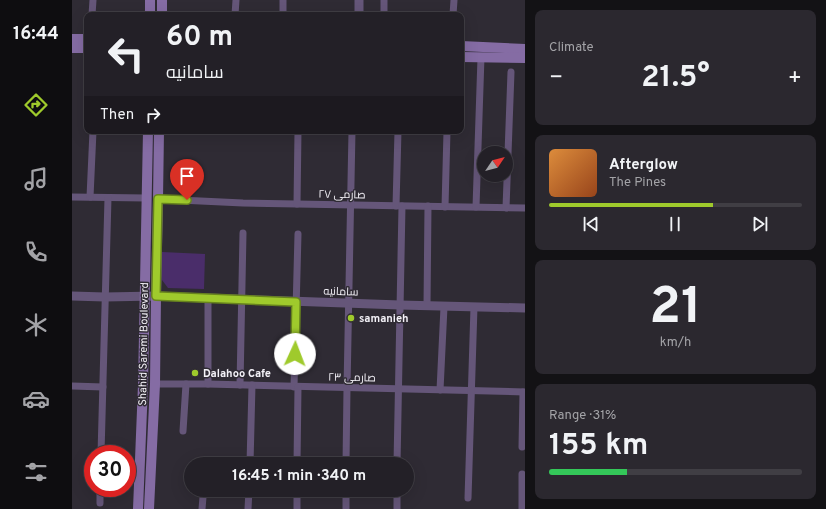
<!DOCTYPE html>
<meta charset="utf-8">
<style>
:root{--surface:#232027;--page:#2b282f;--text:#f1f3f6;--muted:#a3a3a7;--line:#403e44;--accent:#9fca2c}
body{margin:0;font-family:Overpass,Cairo,sans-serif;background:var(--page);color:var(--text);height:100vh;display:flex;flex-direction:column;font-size:15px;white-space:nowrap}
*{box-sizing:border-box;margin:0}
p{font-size:13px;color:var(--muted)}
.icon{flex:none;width:22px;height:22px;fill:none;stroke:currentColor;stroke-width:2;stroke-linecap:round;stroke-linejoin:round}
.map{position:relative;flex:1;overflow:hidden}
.panel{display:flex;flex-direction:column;gap:10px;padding:10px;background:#131215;width:301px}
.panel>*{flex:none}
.hud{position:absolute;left:12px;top:12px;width:380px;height:122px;border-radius:8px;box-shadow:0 4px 16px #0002,0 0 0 1px var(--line);background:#232027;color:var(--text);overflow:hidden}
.needle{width:26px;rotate:55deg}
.controls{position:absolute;left:405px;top:146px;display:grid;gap:8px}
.controls a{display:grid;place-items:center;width:36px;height:36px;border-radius:50%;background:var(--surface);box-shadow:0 4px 16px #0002,0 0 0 1px var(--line);font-size:20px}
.speed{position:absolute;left:12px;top:445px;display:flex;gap:8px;font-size:20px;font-weight:700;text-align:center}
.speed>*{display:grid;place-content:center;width:52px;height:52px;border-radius:50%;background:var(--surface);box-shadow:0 4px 16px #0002,0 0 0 1px var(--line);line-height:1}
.speed .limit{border:6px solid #d22;background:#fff;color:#111}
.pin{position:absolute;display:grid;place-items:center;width:34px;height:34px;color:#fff;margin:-41px -17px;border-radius:50% 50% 50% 0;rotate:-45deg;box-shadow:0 0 4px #0007}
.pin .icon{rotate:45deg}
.me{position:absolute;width:44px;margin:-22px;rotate:2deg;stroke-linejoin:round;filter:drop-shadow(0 0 3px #0008)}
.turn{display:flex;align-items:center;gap:14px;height:84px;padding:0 16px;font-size:18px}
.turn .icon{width:52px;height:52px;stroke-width:2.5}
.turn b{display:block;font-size:28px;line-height:34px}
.then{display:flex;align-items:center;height:38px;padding:0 16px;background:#0003;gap:8px;font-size:15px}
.big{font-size:30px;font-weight:700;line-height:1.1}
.panel .tile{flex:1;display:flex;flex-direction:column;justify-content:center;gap:6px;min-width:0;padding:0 14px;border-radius:8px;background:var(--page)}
.panel .dial{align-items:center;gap:0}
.dial b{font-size:52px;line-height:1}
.song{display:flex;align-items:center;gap:12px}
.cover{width:48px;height:48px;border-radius:6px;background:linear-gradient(135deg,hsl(30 70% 55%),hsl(20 70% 35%))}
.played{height:4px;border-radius:2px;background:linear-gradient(90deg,var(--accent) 65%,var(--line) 65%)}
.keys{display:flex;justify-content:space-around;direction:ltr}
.heat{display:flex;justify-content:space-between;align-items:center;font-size:22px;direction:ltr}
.charge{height:6px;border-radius:3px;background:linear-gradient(90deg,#34c759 31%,var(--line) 0)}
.trip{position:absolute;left:112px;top:457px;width:230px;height:40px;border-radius:20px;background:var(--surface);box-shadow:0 4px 16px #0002,0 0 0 1px var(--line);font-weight:700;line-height:40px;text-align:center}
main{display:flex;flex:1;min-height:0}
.tabs{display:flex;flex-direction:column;width:72px;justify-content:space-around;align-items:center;background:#0e0d10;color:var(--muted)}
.tabs .icon{width:28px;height:28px}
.tabs .current{color:var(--accent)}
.tabs b{font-size:18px;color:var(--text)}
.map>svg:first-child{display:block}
</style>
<main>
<nav class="tabs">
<b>16:44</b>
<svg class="icon current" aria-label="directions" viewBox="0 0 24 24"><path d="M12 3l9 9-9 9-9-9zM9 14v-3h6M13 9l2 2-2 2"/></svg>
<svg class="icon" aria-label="music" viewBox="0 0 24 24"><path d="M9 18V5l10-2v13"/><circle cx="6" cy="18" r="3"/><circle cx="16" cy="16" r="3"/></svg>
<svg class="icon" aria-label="phone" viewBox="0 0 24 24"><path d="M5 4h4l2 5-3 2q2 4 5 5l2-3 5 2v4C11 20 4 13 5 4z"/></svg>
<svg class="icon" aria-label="climate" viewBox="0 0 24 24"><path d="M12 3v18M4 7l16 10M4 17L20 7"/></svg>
<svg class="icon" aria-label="car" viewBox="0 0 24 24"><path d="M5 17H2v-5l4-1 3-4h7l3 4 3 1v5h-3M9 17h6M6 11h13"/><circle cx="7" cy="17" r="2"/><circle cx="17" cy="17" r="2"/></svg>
<svg class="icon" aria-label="filters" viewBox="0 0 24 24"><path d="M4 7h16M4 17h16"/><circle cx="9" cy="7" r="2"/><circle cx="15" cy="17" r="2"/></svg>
</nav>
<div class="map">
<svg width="453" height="509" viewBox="0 0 453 509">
<rect width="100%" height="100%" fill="#2f2b34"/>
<path fill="#4a2d6a" d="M90,252L133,254L132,289L96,288L90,280Z"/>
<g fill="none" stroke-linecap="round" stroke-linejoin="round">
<g stroke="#655679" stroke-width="7">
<path d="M211,0V15"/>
<path d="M20,15L21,0"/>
<path d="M163,15L164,0"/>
<path d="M312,15V0"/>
<path d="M381,15L382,0"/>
<path d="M0,197L74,198"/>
<path d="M18,197L21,131"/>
<path d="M86,199L171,203L453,208"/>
<path d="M225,204L226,131"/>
<path d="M324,206L326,131"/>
<path d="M373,207L375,131"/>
<path d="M404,207L409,57"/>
<path d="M434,208L439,72"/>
<path d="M355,306L356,206"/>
<path d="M83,384H136L453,392"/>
<path d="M136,384V298"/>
<path d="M168,385L171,233"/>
<path d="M0,386L31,387"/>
<path d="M222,387L226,234"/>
<path d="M368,390L372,307"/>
<path d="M111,431L114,384"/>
<path d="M450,447L451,392"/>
<path d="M29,454L36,198"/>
<path d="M178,464L180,385"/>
<path d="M225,464L226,387"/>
<path d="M274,464L275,388L280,131"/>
<path d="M325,464L330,206"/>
<path d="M450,474V509"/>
<path d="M396,498L402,307"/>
<path d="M28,503V488"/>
<path d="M130,509L131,497"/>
<path d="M176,509L177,490"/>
<path d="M225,509V490"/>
<path d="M274,509V490"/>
<path d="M325,509V490"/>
</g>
<g stroke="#655679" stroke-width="9">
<path d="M287,15V0"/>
<path d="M0,296L33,297L84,296L136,298L328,305L453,308"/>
</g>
<g stroke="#856ca4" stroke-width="10">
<path d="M90,0V12L91,15"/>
<path d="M77,15L78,11V0"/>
<path d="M0,39H15"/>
<path d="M389,46L453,49"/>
<path d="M0,48H15"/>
<path d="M389,57L453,58"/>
<path d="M66,509L71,385L76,131"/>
<path d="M77,509L83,384L84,296L86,199L87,131"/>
</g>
</g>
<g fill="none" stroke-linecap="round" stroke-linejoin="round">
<defs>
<path id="route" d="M115,200L86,199L84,296L224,302L223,354"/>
</defs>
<use href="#route" stroke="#67831d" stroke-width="10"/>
<use href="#route" stroke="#9fca2c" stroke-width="7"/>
</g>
<g fill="#9fca2c" stroke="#2f2b34" stroke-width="1.5">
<circle cx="279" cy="318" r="4"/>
<circle cx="123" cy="373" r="4"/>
</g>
<g text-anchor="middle" stroke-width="3" stroke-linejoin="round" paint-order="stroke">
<g font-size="11" fill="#f4f2f8" stroke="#2f2b34">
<text transform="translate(270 194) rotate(1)" y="4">صارمی ۲۷</text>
<text transform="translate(269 291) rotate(2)" y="4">سامانیه</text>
<text transform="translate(71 344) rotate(-89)" y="4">Shahid Saremi Boulevard</text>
<text transform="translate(280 377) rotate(1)" y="4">صارمی ۲۳</text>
</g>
<g font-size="11" font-weight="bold" fill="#f4f2f8" stroke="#2f2b34" text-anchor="start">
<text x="287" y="322">samanieh</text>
<text x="131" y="377">Dalahoo Cafe</text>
</g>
</g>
</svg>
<div class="controls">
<a><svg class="needle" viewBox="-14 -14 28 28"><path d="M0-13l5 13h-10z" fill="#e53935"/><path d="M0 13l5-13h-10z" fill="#a3a3a7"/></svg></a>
</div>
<div class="speed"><div class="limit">30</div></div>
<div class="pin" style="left:115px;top:200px;background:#d93025"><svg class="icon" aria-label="arrive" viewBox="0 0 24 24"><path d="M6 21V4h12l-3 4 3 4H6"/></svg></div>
<svg class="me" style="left:223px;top:354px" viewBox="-20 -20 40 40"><circle r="19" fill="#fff"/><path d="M0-13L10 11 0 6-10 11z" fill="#9fca2c"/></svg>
<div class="trip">16:45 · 1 min · 340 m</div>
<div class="hud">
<div class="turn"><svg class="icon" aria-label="left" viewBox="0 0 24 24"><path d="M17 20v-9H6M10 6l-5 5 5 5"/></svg><div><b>60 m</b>سامانیه</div></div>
<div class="then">Then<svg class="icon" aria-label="right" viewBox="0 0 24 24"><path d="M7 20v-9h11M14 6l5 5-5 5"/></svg></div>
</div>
</div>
<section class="panel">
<div class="tile"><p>Climate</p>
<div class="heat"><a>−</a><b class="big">21.5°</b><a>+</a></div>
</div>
<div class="tile">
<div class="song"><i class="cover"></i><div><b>Afterglow</b><p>The Pines</p></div></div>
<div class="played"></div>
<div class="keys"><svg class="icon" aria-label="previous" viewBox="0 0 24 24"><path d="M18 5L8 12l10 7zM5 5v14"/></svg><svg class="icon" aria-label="pause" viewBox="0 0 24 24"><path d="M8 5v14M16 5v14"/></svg><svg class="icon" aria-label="next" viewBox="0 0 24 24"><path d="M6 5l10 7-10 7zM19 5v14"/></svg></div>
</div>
<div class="tile dial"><b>21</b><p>km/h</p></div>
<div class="tile"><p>Range · 31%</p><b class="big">155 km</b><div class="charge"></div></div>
</section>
</main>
